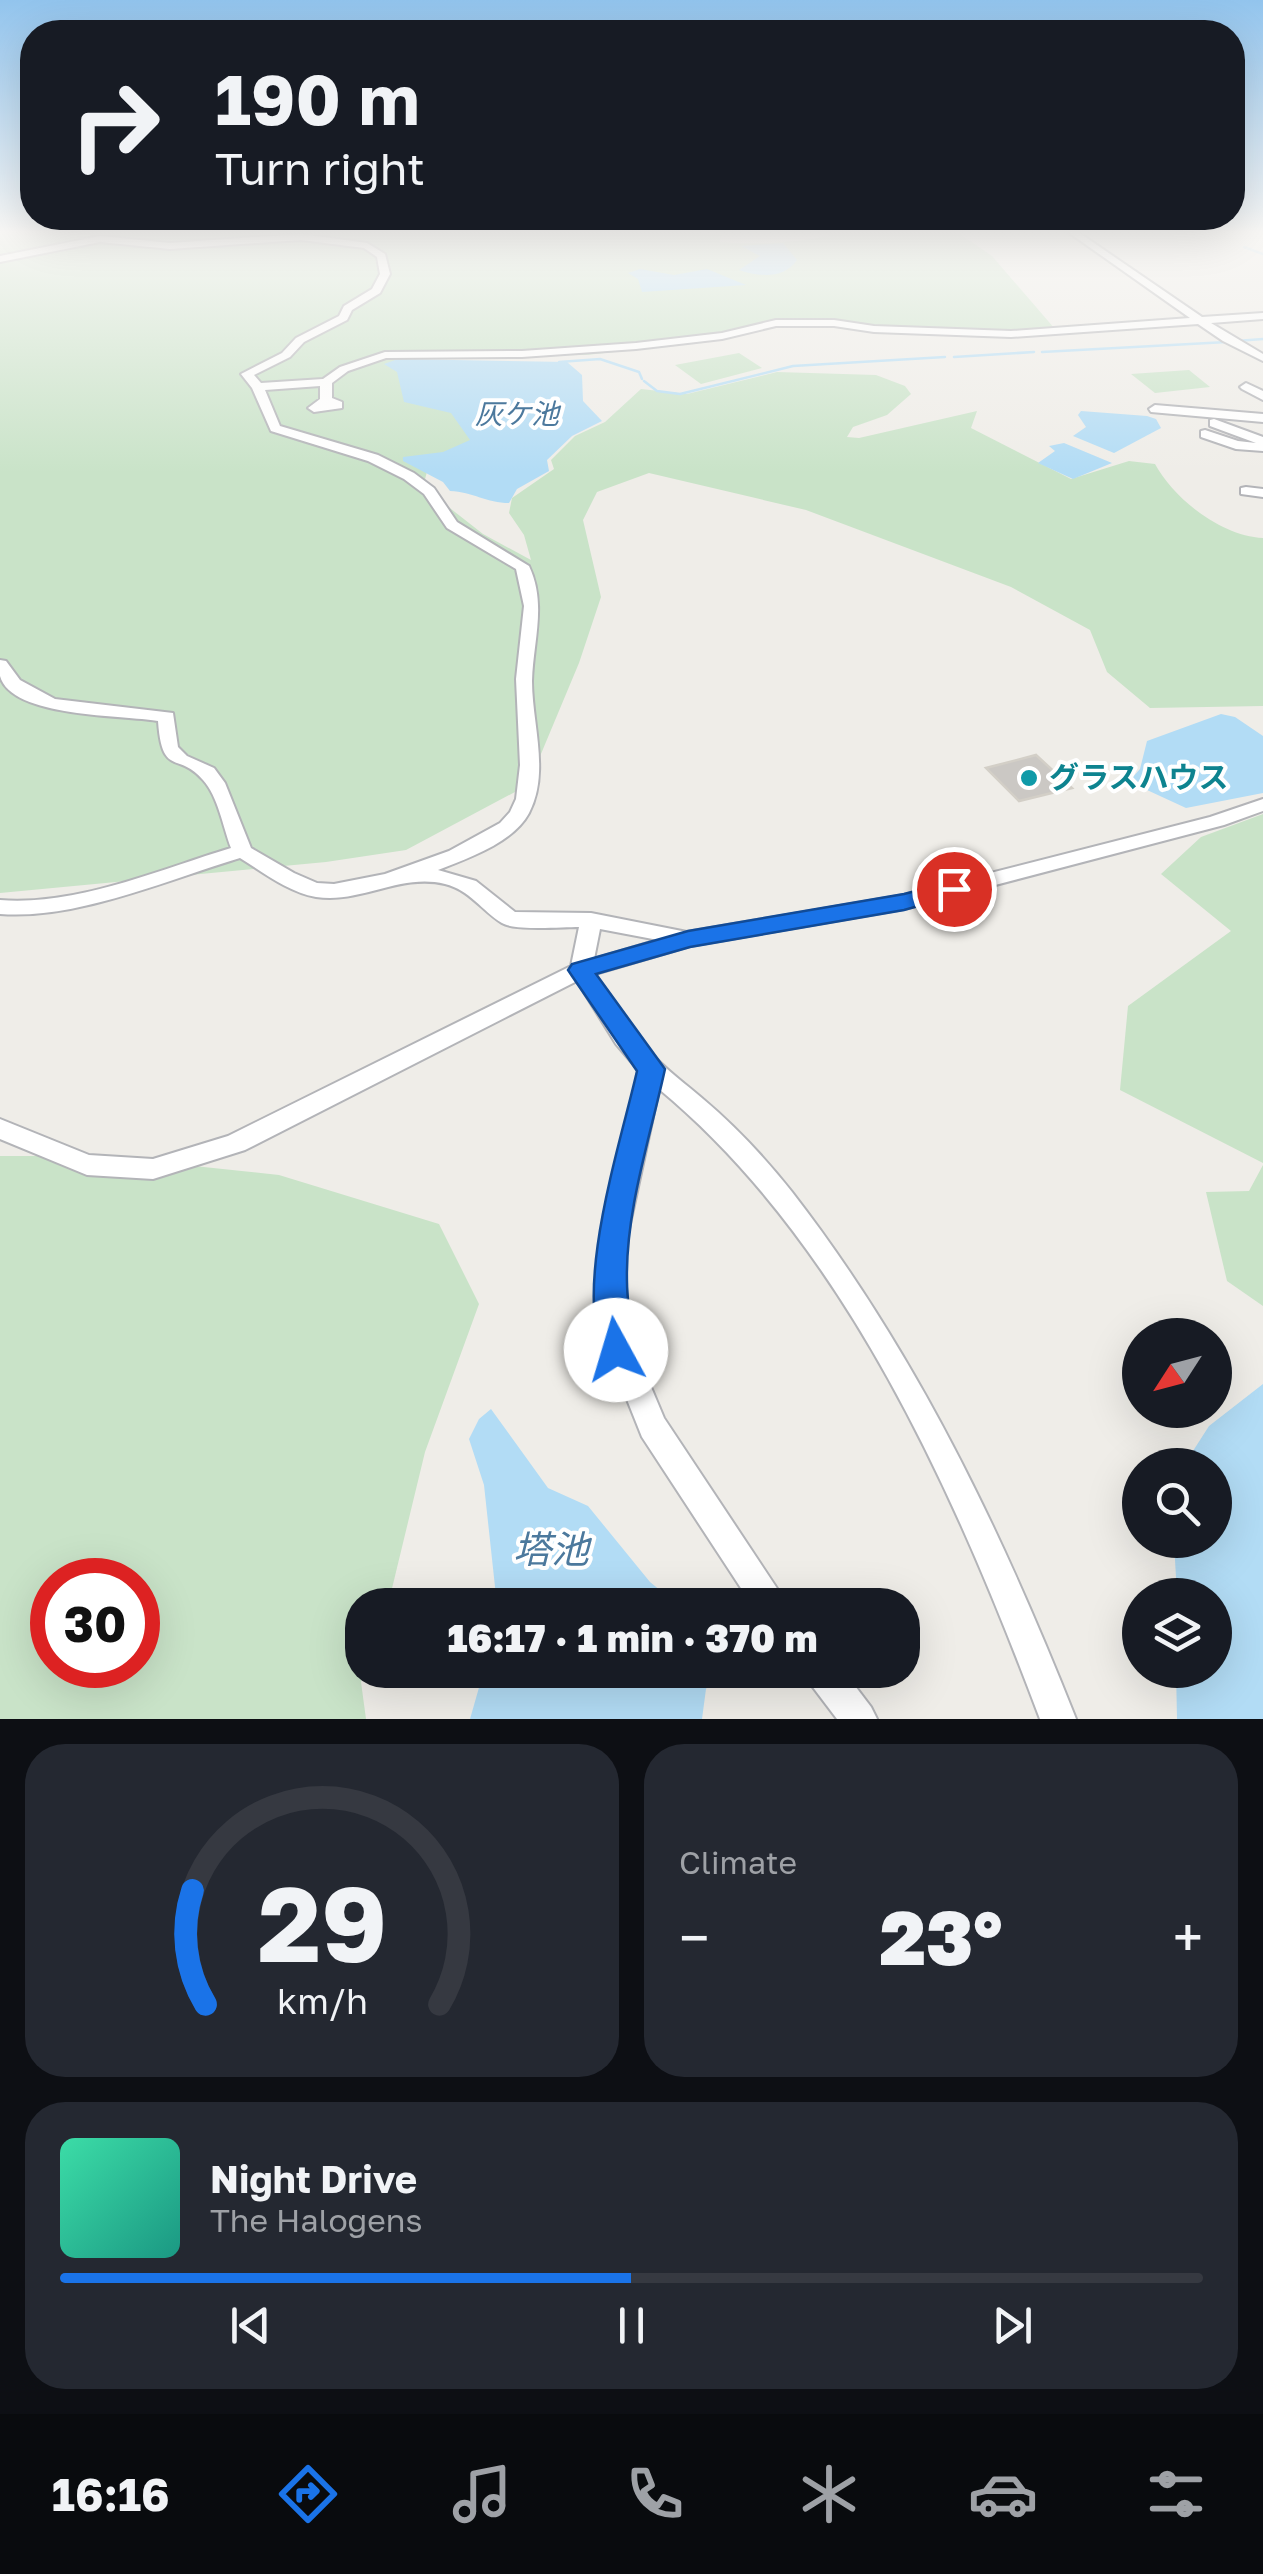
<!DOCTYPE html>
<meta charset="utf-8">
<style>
:root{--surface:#171b24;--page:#242831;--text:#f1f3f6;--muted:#9ea1a6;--line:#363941;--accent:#1a73e8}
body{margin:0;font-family:"Golos Text","Noto Sans JP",sans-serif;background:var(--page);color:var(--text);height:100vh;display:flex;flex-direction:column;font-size:38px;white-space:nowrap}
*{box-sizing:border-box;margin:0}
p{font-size:32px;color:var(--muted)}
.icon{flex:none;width:55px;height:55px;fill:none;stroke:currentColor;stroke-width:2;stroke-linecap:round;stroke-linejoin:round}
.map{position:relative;height:1719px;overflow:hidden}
.sheet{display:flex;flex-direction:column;gap:25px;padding:25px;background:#0d0f14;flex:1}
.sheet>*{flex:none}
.top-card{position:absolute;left:20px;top:20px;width:1225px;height:210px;border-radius:40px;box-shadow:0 10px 40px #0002;background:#171b24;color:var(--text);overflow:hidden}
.needle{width:65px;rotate:234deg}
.controls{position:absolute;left:1122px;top:1318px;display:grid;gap:20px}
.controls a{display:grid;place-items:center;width:110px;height:110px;border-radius:50%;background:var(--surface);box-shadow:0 10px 40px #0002;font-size:50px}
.speed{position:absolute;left:30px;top:1558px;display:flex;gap:20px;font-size:50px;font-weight:700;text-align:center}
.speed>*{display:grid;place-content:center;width:130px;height:130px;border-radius:50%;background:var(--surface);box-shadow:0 10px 40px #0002;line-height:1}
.speed .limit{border:15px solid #d22;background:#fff;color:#111}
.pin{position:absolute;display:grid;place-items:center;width:85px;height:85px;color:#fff;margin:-42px;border:5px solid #fff;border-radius:50%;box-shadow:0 2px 10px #0007}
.me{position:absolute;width:110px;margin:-55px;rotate:354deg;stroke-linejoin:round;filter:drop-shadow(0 0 8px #0008)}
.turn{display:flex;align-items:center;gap:35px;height:210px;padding:0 30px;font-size:45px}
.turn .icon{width:130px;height:130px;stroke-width:2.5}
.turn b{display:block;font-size:70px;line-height:85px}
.big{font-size:75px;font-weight:800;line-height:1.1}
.sheet .tile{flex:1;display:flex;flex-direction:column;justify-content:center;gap:15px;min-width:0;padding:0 35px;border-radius:40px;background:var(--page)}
.sheet .dial{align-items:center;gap:0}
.dial svg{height:260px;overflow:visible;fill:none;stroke:var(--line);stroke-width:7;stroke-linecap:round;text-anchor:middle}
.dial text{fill:var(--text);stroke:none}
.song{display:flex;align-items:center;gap:30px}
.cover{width:120px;height:120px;border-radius:15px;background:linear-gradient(135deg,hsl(160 70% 55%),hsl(170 70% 35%))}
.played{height:10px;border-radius:5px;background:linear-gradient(90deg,var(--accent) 50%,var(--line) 50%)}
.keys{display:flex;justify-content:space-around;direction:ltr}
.heat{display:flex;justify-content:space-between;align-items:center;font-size:55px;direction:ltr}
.sheet .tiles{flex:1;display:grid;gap:25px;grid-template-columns:1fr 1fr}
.tile:last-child{grid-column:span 2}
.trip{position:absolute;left:345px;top:1588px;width:575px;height:100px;border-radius:40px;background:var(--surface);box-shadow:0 10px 40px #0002;font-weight:800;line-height:100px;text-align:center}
.tabs{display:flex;height:160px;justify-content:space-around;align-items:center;background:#090b0e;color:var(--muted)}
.tabs .icon{width:70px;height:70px}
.tabs .on{color:var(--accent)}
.tabs b{font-size:45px;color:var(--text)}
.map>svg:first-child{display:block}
</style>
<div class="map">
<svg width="1263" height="1719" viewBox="0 0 1263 1719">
<rect width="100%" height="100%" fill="#efede8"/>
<g fill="#c9e3c8" fill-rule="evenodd">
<path d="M0,232H268L226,239L314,235L285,232H685L722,235L719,242C756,245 793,243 829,236V232H957L992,256L1055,329L1011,333L786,325L704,342L587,355L391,357L454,410L477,441L430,460L423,487L483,534L531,560L524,535L509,513L512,498L554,469L551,460L575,436L605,422L641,389L687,394L777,372L876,375L905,386L911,394L887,415L853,427L847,437L859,438L977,411L971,428L1071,479L1129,461L1155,464C1174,499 1221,536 1263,538V706L1150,708L1107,672L1090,630L1011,587L806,510L649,473L597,492L583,520L601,597L579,663L528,785L406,850L326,862L0,893Z"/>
<path d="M739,353L762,368L701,384L675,365Z"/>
<path d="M1189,370L1210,387L1155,393L1131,374Z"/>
<path d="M1263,814V1163L1120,1090L1128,1006L1231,931L1161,874L1201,837Z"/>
<path d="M0,1156H99L279,1175L439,1224L479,1304L425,1452L388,1605H362V1670H366L361,1682L366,1719H0ZM52,1580H138V1665H52Z"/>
<path d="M1263,1165V1306L1227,1281L1206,1192L1249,1191Z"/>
</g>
<g fill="#b2dcf5">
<path d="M783,243L797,260C784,279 760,277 739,270L760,256L741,246Z"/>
<path d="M640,269L674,275L707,269L746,285L642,292L638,279L628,273Z"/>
<path d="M398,359L567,362L582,375L583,401L602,421L572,436L547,460L549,471L517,489L509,503C487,503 473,492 450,491L443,482L403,461V457L443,452L470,440L451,413L404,402L397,372L384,364Z"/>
<path d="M1081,411L1147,416L1156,419L1161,428L1114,453L1073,436L1086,427L1078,415Z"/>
<path d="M1064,443L1112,463L1073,479L1038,463L1055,451L1049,446Z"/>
<path d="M1221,714L1235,717L1263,736V793L1186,808L1134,784L1132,778L1140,769L1147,741Z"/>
<path d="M1263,1384V1719H1177L1176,1670H1215V1595H1177L1174,1542L1215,1540V1465H1184L1209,1426Z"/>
<path d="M491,1409L548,1488L588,1506L650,1582L678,1605H497L484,1485L469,1439L479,1419Z"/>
<path d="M484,1670H718L706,1689L702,1719H470Z"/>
</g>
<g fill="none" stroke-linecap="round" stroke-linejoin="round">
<g stroke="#b2dcf5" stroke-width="2.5">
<path d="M1244,247L1263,254"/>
<path d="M1236,341L1263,339"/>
<path d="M1042,352L1227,342"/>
<path d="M954,357L1034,352"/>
<path d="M559,362L600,359L639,372L642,379"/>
<path d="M644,381L657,391L680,394L793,366L945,357"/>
</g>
</g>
<path fill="#cbc8c4" stroke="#d3cfc7" stroke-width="2.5" d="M1036,755L1072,788L1019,801L986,768Z"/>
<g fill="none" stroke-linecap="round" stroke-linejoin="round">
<defs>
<g id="minor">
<path d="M1068,232H1078L1202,317L1263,313V319L1211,323L1263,354V361L1223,341L1198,324L1011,337L874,332L834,326H776L722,339L636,349L522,357L386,358L348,371L332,383V398L342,402V408L314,412L308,408L320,399V386L265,390L280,426L378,455L414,473L434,488L457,522L529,566C547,604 533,642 532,681C532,724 550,773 529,813C513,843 468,858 438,870L476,881L515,912L591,913L687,932L904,895L1210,817L1263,799V811L1224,825L904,909L690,946L595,974C612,1002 629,1030 652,1054C667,1071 686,1084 703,1099C735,1126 766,1159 792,1192C916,1352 1002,1532 1076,1719H1040C956,1496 846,1244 659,1089L624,1252L629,1345L640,1361L664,1418L788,1605H752L642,1437L618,1377L602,1350L598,1330V1252L639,1071L616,1044L577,981L245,1150L153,1179L87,1175L0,1139V1119L89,1155L153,1159L228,1136L571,966L579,927C562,927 515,931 502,923C482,911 470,890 445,884C400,873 361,904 316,897C288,892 263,872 240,858C167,880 76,920 0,914V900C77,906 158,870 231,848C223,827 218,796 203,780C178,751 162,778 158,721C125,715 11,718 0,676C0,671 0,665 0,660L6,661L20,680L55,699L173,713L178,747L187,756L214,768L225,783L251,848L294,873L317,883L334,884L385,874L449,851L500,823L510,812L516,799L520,765L516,679L524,606L516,569L447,528L424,494L404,479L368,461L271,431L252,388L241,374L282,353L296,338L339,316L344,306L372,289L380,274L377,257L364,248L301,240L170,249L100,242L0,262V256L100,236L170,243L301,234L367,243L385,254L390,274L380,293L352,310L347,320L304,342L290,357L254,375L261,383L323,379L340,367L385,352L522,351L636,343L722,333L776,320H834L874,326L1011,331L1190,318ZM600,929L658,940L594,959Z"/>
<path d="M1246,383L1263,391V400L1242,389L1240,387Z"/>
<path d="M1155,405L1263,414V422L1151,412L1149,409Z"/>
<path d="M1214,419L1263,437V451L1236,449L1201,437V431L1205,430L1238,441L1256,443L1210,426V420Z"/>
<path d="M1246,487L1263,489V497L1241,494V488Z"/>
<path d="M804,1670H843L871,1707L877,1719H837L809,1682Z"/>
</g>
</defs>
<use href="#minor" stroke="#b3b4b8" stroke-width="4"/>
<use href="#minor" fill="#fff" fill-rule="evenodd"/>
</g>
<linearGradient id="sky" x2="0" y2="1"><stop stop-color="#92c4ed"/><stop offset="0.49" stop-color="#f8f7f5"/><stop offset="1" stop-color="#f8f7f5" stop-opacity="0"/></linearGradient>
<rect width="1263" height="473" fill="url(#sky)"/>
<path fill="#1a73e8" stroke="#114b97" stroke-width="2.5" d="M954,881L962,883L966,889L962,894L904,910L690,947L596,974L665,1069C650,1138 625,1212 627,1283C627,1303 635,1345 627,1360L616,1364L605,1360C572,1289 620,1146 637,1071L572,976L568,970L572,964L688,931L904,894Z"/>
<circle fill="#0f9aa8" stroke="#fff" stroke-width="4" cx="1029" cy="778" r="10"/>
<g text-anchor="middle" stroke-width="8" stroke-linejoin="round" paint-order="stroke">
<g font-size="28" font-style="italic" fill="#4c799d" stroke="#fff">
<text x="517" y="424">灰ケ池</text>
</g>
<g font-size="30" font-weight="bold" fill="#0d838f" stroke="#fff" text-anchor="start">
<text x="1049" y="788">グラスハウス</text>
</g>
<g font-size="38" font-style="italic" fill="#4c799d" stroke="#fff">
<text x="551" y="1563">塔池</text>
</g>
</g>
</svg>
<div class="controls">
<a><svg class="needle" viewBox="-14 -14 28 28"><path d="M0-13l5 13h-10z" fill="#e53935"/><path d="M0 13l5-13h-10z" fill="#9ea1a6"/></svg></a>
<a><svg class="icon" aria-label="search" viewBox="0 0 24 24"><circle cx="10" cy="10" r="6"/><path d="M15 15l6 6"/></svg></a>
<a><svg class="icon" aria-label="layers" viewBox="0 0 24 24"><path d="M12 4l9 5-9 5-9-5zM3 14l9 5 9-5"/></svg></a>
</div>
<div class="speed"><div class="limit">30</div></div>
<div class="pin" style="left:954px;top:889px;background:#d93025"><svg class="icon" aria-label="arrive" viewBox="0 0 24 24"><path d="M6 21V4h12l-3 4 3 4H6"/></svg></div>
<svg class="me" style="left:616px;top:1350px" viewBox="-20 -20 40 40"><circle r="19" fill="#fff"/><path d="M0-13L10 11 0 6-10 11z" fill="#1a73e8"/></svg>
<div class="trip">16:17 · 1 min · 370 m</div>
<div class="top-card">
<div class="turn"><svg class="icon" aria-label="right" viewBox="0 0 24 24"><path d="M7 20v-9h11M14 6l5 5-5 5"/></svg><div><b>190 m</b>Turn right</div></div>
</div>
</div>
<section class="sheet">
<div class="tiles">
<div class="tile dial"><svg viewBox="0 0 100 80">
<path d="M14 69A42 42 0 1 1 86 69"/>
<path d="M14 69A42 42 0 0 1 10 34" stroke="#1a73e8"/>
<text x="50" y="56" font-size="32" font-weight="700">29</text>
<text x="50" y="72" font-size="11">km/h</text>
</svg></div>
<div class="tile"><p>Climate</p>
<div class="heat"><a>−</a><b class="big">23°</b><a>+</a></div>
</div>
<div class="tile">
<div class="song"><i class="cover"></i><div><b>Night Drive</b><p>The Halogens</p></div></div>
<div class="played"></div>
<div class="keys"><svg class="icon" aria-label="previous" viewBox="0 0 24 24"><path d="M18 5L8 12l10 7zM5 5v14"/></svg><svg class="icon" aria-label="pause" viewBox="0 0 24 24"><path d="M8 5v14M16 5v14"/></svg><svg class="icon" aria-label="next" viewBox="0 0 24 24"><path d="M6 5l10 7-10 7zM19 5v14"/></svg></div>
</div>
</div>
</section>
<nav class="tabs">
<b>16:16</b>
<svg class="icon on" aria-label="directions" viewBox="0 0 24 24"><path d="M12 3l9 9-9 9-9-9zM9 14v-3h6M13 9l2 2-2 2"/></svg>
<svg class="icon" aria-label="music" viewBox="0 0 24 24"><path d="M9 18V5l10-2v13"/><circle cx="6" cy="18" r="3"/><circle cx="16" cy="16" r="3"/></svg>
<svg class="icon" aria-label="phone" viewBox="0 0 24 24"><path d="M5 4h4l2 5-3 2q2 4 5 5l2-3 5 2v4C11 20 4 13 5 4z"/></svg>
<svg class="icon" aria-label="climate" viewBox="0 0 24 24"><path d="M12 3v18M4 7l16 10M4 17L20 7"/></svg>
<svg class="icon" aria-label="car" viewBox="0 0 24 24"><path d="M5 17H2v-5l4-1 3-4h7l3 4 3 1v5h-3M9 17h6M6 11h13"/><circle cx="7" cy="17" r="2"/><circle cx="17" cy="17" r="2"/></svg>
<svg class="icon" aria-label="filters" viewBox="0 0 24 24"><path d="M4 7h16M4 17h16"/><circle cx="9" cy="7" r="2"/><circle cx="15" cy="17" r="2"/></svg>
</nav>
